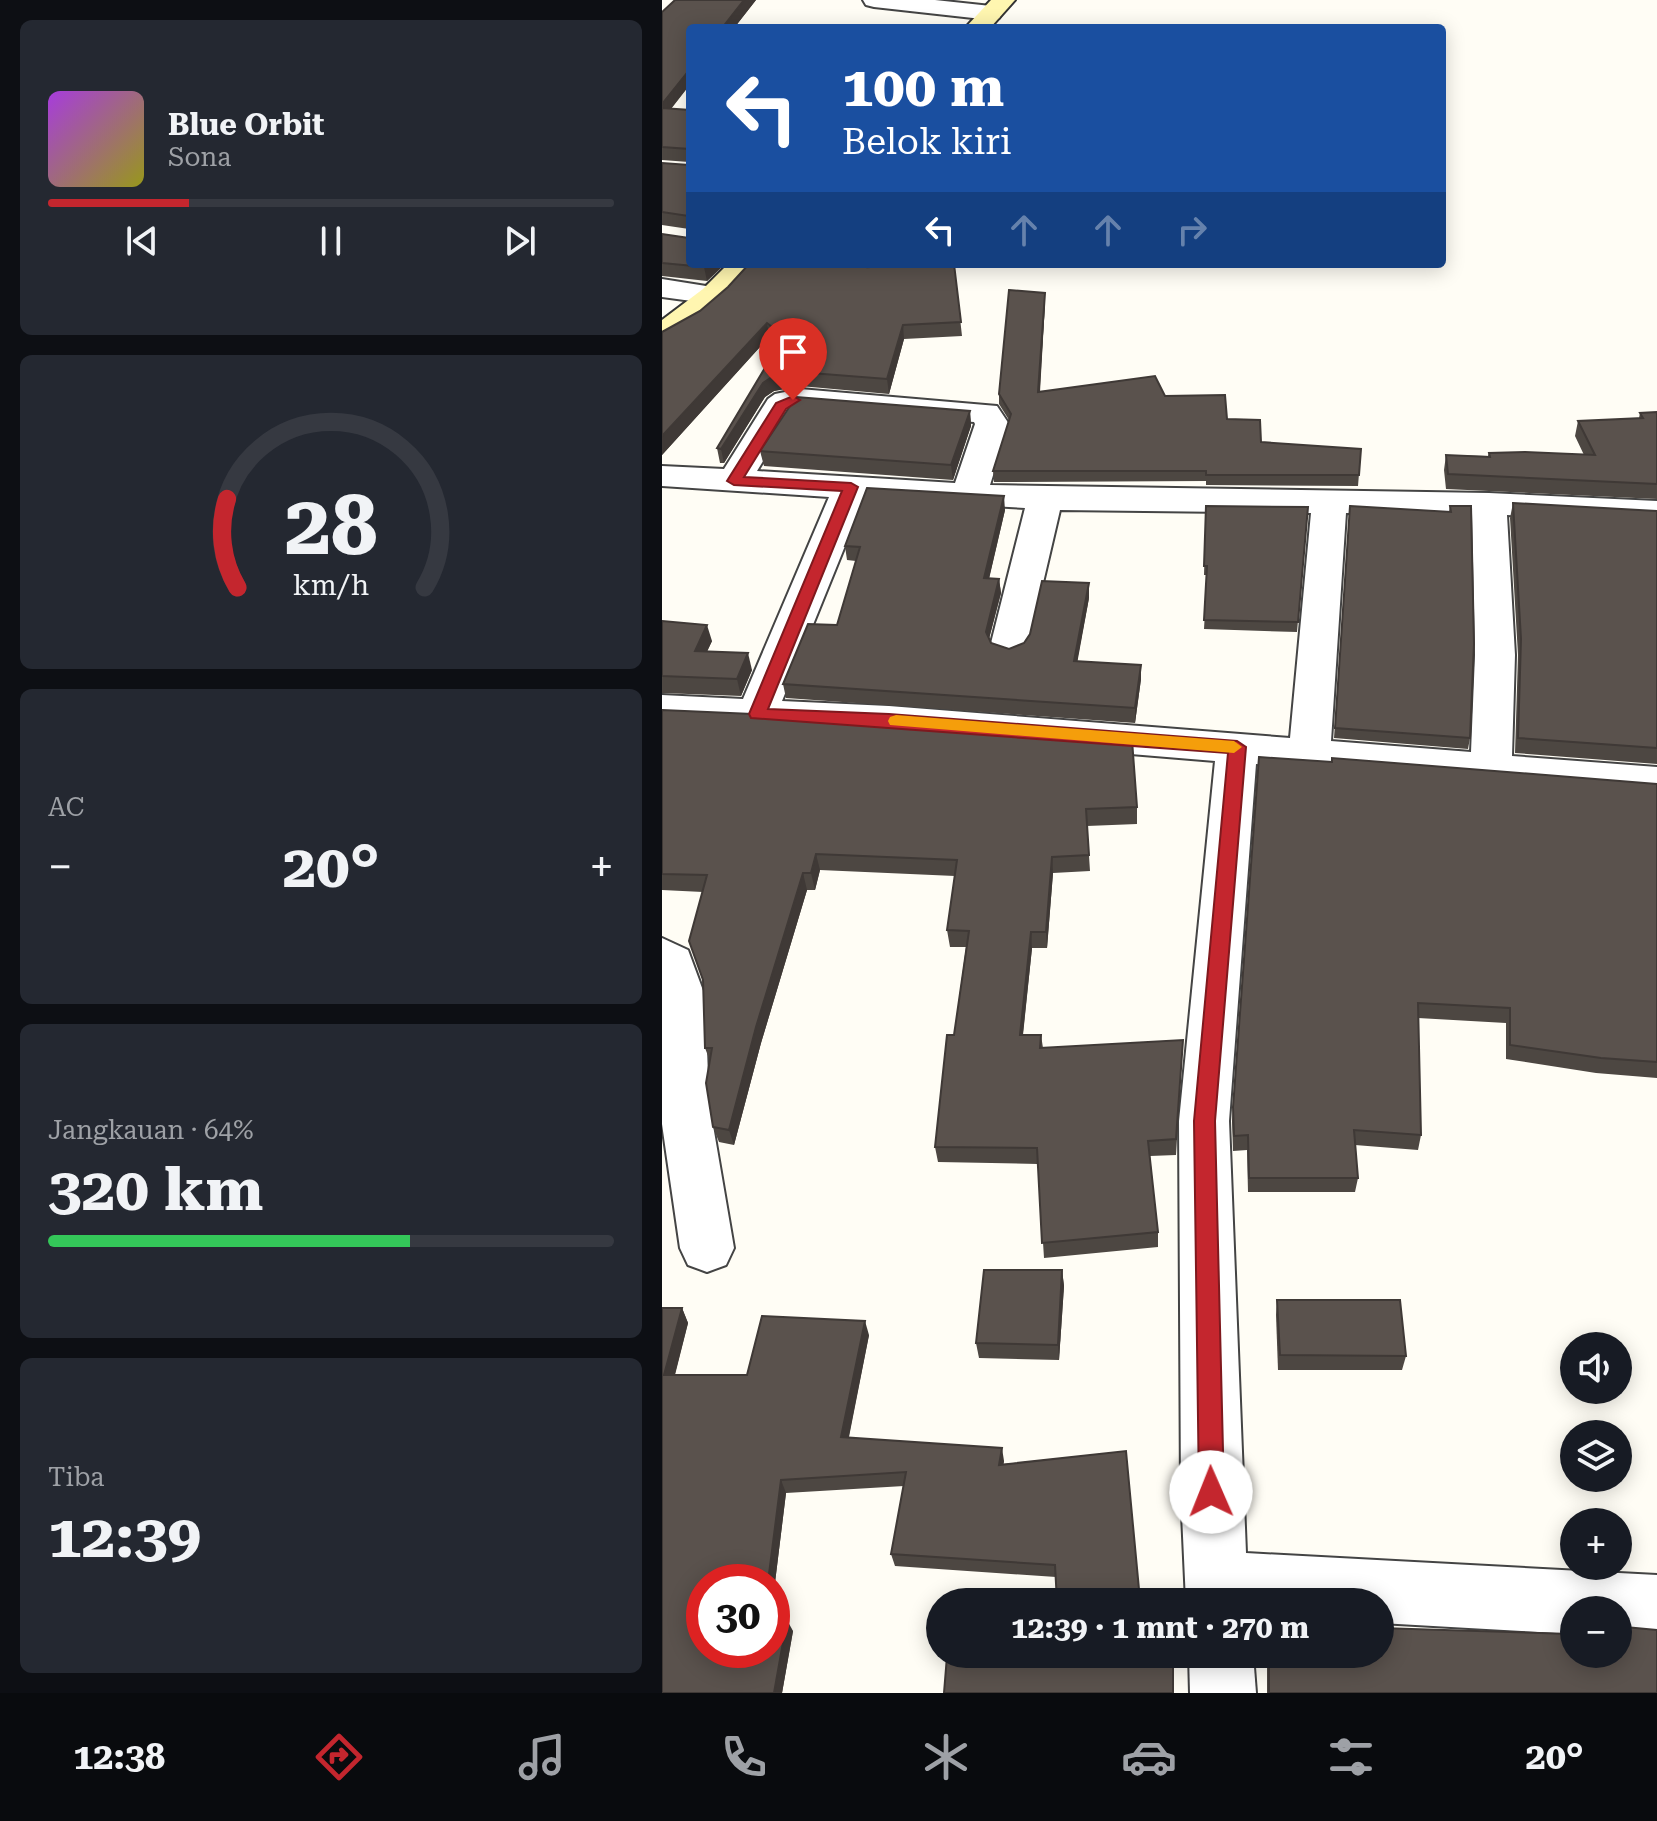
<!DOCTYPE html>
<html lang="id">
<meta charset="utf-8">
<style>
:root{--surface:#171b24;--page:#242831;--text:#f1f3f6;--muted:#9ea1a6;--line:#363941;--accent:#c4262e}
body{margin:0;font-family:"Roboto Serif",serif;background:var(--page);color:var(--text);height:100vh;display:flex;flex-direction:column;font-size:30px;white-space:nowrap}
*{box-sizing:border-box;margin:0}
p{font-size:26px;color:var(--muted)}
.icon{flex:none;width:44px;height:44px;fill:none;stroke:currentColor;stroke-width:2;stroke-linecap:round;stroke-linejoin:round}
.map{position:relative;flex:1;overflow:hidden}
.panel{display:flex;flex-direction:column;gap:20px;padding:20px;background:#0d0f14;width:662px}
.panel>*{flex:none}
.hud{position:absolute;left:24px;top:24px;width:760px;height:244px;border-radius:8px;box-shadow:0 4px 20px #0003;background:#1a4fa0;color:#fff;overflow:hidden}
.buttons{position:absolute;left:898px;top:1332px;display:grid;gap:16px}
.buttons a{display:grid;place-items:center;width:72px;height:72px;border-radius:50%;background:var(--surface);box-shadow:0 4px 20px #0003;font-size:40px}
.speed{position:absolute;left:24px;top:1564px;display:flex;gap:16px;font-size:40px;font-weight:700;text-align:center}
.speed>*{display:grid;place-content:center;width:104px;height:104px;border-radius:50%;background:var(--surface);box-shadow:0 4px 20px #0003;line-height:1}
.speed .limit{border:12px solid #d22;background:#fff;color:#111}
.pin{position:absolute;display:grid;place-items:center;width:68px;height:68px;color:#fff;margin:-82px -34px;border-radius:50% 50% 50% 0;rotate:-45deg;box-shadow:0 0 8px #0007}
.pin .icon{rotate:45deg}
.me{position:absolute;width:88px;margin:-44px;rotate:359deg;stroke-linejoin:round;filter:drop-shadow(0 0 6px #0008)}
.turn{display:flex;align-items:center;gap:28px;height:168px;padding:0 24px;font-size:36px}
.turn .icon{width:104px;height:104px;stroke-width:2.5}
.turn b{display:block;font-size:56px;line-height:68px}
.lanes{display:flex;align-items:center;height:76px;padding:0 24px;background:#0003;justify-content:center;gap:40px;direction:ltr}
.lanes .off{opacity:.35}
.big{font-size:60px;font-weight:700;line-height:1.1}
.panel .widget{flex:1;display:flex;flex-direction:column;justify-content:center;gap:12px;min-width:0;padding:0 28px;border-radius:12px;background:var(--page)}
.panel .dial{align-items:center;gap:0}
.dial svg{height:208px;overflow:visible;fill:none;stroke:var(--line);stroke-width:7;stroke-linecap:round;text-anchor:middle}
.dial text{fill:var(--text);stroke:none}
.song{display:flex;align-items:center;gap:24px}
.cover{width:96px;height:96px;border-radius:12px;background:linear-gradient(135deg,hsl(280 70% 55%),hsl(60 70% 35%))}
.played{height:8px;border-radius:4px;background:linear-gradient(90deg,var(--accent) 25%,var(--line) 25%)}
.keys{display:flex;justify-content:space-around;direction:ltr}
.heat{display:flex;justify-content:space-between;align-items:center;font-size:44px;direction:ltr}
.charge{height:12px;border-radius:6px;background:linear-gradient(90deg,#34c759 64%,var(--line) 0)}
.trip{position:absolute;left:264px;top:1588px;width:468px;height:80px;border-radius:40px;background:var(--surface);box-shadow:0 4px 20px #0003;font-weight:700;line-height:80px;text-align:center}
.tabs{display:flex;height:128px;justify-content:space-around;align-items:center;background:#090b0e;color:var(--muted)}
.tabs .icon{width:56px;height:56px}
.tabs .on{color:var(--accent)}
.tabs b{font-size:36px;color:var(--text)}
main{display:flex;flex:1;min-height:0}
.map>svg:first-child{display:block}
</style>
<main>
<section class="panel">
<div class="widget">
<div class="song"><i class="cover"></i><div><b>Blue Orbit</b><p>Sona</p></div></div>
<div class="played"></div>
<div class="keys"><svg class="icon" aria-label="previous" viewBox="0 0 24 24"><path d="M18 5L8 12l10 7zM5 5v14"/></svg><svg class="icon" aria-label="pause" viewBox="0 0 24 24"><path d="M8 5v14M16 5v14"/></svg><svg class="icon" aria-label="next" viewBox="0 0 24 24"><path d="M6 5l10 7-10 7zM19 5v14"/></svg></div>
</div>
<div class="widget dial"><svg viewBox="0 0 100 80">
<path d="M14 69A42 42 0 1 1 86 69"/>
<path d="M14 69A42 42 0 0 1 10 35" stroke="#c4262e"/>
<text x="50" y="56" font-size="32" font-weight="700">28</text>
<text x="50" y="72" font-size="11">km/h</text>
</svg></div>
<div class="widget"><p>AC</p>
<div class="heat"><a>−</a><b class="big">20°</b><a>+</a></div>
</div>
<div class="widget"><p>Jangkauan · 64%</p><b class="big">320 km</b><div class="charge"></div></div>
<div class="widget"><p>Tiba</p><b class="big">12:39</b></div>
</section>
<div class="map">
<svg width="995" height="1693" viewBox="0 0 995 1693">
<rect width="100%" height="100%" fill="#fffdf5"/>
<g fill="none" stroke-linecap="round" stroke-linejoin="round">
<defs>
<g id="street">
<path d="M201,0H273L329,6L337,8L340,13L337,18L329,20L212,7L204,5Z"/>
<path d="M0,279L63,289L67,295L63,301L52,304L0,297Z"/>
<path d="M138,389L335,406L347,424L328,485L827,493L995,501V523L845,515L853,655L850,756L995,767V797L594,764L567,1121L584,1553L995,1575V1639L956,1636V1610H912V1634L718,1623V1602H524L519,1492L517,1121L553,761L227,734L0,723V695L81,699L167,497L0,486V466L62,469L106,399L113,394ZM138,409L312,422L313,424L293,483L95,471L131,412ZM202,499L363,508L328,647L333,656L347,660L361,656L366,647L398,510L649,513L628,738L227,706L120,701ZM684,513L810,514L813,655L809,752L669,741Z"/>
<path d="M0,938L26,950L43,996L47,1102L72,1248L64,1265L45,1272L26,1265L18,1248L0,1124Z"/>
<path d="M527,1654H591L594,1693H528Z"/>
</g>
<g id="secondary">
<path d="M329,0H353L328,28H303Z"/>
<path d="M66,264H98C81,289 29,337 0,344V320L41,289Z"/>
</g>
</defs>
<use href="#street" stroke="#444" stroke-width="4"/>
<use href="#secondary" stroke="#333" stroke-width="4"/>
<use href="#street" fill="#fff" fill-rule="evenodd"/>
<use href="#secondary" fill="#fff6b0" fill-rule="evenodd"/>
</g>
<g fill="#4d4742">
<path d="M13,0H94L9,109L28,110V264H63L45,281L0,276V234L27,238V229L0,225V163L27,165V162L0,160V12Z"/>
<path d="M87,264H221L219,267L292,264L300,336L242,339L227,394L138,386L112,391L103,397L62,463H58L55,448L117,344L107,337L0,455V332L38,311L66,287Z"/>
<path d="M383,293V303L378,392L503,396L565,419L599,442L699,449L696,486L544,485V481L332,482L331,471L347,420L337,404V394Z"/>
<path d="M308,411L309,426L291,480L102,466L98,451Z"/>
<path d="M995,412V499L784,489L782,470L784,455L826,456L827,453L922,455L913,436L916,421L977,418L978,413Z"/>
<path d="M851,503L995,511V764L853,753L856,655L848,518Z"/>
<path d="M544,506L646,507L635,632L542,629L545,575H542Z"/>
<path d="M688,506L787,512L788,506L808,738L806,749L672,738Z"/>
<path d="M343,510L327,578L337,579L339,593L327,639L329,643L347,649L362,643L427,598L415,661L479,665V679L473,723L124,698L121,684L175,625L194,561L185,560L183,546Z"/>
<path d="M0,621L50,641L45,651L90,670L79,696L0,693Z"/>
<path d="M0,710L475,807V824L425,826L428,871L391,873L385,948H370L361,1035H379L381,1048L521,1040L514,1155L488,1156L496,1232V1247L382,1258L376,1164L276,1162L273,1147L292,1035L304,947H288L285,930L293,876L158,870L153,890H145L99,1043L72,1145L57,1142L51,1127L48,1061L43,1048L41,892L0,890Z"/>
<path d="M597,757L995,784V1078L934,1073L844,1059V1023L756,1018L759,1135L756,1150L693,1145L696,1178L693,1192H586L585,1150L571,1151L570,1121Z"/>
<path d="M400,1270L402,1286L397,1360L317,1358L314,1343Z"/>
<path d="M615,1300L744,1356L740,1370H616L614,1315Z"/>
<path d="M0,1308H20L26,1323L13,1375H85L207,1335L187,1437L342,1461L341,1464L464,1451L395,1602L394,1577L233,1566L229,1554L242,1486L124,1493L110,1607V1582H42L131,1631L120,1693H0Z"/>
<path d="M907,1625L963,1627L995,1693H605V1654H718L902,1634Z"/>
</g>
<g fill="#3f3936">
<path d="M82,0H94L72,28H60Z"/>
<path d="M28,69V84L0,120V104Z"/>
<path d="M45,264H63L45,281L42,267Z"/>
<path d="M210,264H221L209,281L207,267Z"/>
<path d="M383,293V303L377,403L376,392Z"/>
<path d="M105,323L107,337L0,455V436Z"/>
<path d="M241,325L242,339L227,394L225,379Z"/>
<path d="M136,372L138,386L112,391L103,397L62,463L59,449L101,383L110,377Z"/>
<path d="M308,411L309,426L291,480L289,465Z"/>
<path d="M342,496L343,510L324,592L322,578Z"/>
<path d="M337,579L339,593L325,646L324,632Z"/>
<path d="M427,583V598L413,675L412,661Z"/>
<path d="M45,625L50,641L38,667L33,651Z"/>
<path d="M86,653L90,670L79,696L75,679Z"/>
<path d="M479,665V679L473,723V708Z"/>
<path d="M154,854L158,870L153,890L149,873Z"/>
<path d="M390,857L391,873L385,948L384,932Z"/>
<path d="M141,873L145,890L99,1043L72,1145L67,1130L94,1027Z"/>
<path d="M369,932L370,948L359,1051L358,1035Z"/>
<path d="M400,1270L402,1286L397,1360L396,1345Z"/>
<path d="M20,1308L26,1323L9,1389L2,1375Z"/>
<path d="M203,1321L207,1335L184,1450L179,1437Z"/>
<path d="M340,1448L342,1461L340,1478L337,1465Z"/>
<path d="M119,1480L124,1493L110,1607V1582H106Z"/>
<path d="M125,1620L131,1631L120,1693H112Z"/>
</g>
<g fill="#5a524d" stroke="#3f3936" stroke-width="2">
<path d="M13,0H82L60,28H28V69L0,104V12Z"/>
<path d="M0,108L28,110V264H45L42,267L0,263V234L27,238V216L0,212V163L27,165V149L0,147Z"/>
<path d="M87,264H210L207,267L260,264H292L299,322L241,325L225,379L136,372L110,377L101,383L59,449L55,448L122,336L105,323L0,436V332L38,311L66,287Z"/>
<path d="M347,290L383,293L376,392L493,376L503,396L563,395L565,419L598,420L599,442L699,449L697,475H544V471H331L349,414L337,394Z"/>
<path d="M134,397L308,411L289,465L98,451Z"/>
<path d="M995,412V484L786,474L784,455L828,457L827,453L863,452L933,455L916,421L981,418L978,413Z"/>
<path d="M205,488L342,496L322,578L337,579L324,632L329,643L347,649L362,643L368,634L380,581L427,583L412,661L479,665L473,708L121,684L146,624L175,625L198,547L183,546Z"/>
<path d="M851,503L995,511V748L856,738L859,639Z"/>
<path d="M544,506L646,507L636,622L542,620L545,566H542Z"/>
<path d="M688,506L789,512L788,506H809L812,644L808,738L673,728Z"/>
<path d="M0,621L45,625L33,651L86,653L75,679L0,676Z"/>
<path d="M0,710L224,720L470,740L475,807L424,809L427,855L390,857L384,932H369L358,1035H379L378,1048L521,1040L514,1139L486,1141L496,1232L380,1243L375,1148L273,1147L285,1035H292L307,931L285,930L295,860L154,854L149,873H141L94,1027L67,1130L51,1127L44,1083L50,1048H43L41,980L27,941L45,875L0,874Z"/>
<path d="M597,757L670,762V758L995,784V1062L939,1058L848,1045V1008L756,1003L759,1135L692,1130L696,1178H587L586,1135L572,1136L571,1107Z"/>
<path d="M322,1270H400L396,1345L314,1343Z"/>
<path d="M615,1300H738L744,1356L618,1355Z"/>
<path d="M0,1308H20L2,1375H85L100,1316L203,1321L179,1437L340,1448L337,1465L464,1451L478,1600H510V1602H395L393,1565L229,1554L244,1472L119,1480L106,1582H42V1650H110V1619L125,1620L112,1693H0Z"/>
<path d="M956,1617H960L963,1627L995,1630V1693H607V1654H718V1628L908,1634L907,1625H912V1654H956Z"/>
<path d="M398,1654H511V1693H282L285,1656L398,1657Z"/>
</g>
<path fill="#c4262e" stroke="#7f191e" stroke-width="2" d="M131,396L138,400L124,409L82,477L189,483L196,487L106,709L227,714L575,741L584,747L553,1121L562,1492L558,1500L549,1504L541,1500L537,1492L532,1121L566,753L89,718L87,714L180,491L72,485L65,481L114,403Z"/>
<path fill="#f59e0b" d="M234,715L572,741L580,747L572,753L228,725L226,721L228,717Z"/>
</svg>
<div class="buttons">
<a><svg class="icon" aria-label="sound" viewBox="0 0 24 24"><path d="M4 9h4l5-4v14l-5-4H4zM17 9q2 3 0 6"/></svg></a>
<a><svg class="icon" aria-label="layers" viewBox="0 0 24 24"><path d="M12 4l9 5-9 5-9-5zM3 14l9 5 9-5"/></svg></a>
<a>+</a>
<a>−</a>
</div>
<div class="speed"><div class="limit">30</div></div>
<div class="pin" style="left:131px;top:400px;background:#d93025"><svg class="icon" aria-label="arrive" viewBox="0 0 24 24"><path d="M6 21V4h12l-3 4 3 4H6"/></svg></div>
<svg class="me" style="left:549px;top:1492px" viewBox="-20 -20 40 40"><circle r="19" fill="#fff"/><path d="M0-13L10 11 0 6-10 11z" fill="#c4262e"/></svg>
<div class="trip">12:39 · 1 mnt · 270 m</div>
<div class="hud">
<div class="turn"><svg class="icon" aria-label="left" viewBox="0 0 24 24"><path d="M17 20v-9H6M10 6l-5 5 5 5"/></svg><div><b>100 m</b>Belok kiri</div></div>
<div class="lanes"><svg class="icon" aria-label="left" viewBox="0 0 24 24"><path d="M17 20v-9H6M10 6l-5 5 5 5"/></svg><svg class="icon off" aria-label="ahead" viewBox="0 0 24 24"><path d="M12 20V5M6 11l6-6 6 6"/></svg><svg class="icon off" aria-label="ahead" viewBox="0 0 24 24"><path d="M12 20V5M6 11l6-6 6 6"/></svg><svg class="icon off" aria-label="right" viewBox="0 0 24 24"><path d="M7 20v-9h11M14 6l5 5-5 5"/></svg></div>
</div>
</div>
</main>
<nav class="tabs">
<b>12:38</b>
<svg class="icon on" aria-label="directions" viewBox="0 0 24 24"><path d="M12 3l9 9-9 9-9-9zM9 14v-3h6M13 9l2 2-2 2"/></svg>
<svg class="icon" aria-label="music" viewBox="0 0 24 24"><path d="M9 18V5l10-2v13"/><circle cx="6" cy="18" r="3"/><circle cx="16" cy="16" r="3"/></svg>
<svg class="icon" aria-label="phone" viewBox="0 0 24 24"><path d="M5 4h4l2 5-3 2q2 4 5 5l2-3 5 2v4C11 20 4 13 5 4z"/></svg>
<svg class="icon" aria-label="climate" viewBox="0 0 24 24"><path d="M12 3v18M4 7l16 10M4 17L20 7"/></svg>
<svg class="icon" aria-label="car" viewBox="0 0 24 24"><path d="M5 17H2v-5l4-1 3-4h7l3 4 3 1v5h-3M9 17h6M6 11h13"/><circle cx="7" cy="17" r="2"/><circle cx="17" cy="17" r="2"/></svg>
<svg class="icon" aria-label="filters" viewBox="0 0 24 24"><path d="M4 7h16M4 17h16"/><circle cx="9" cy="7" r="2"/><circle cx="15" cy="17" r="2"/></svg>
<b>20°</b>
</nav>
